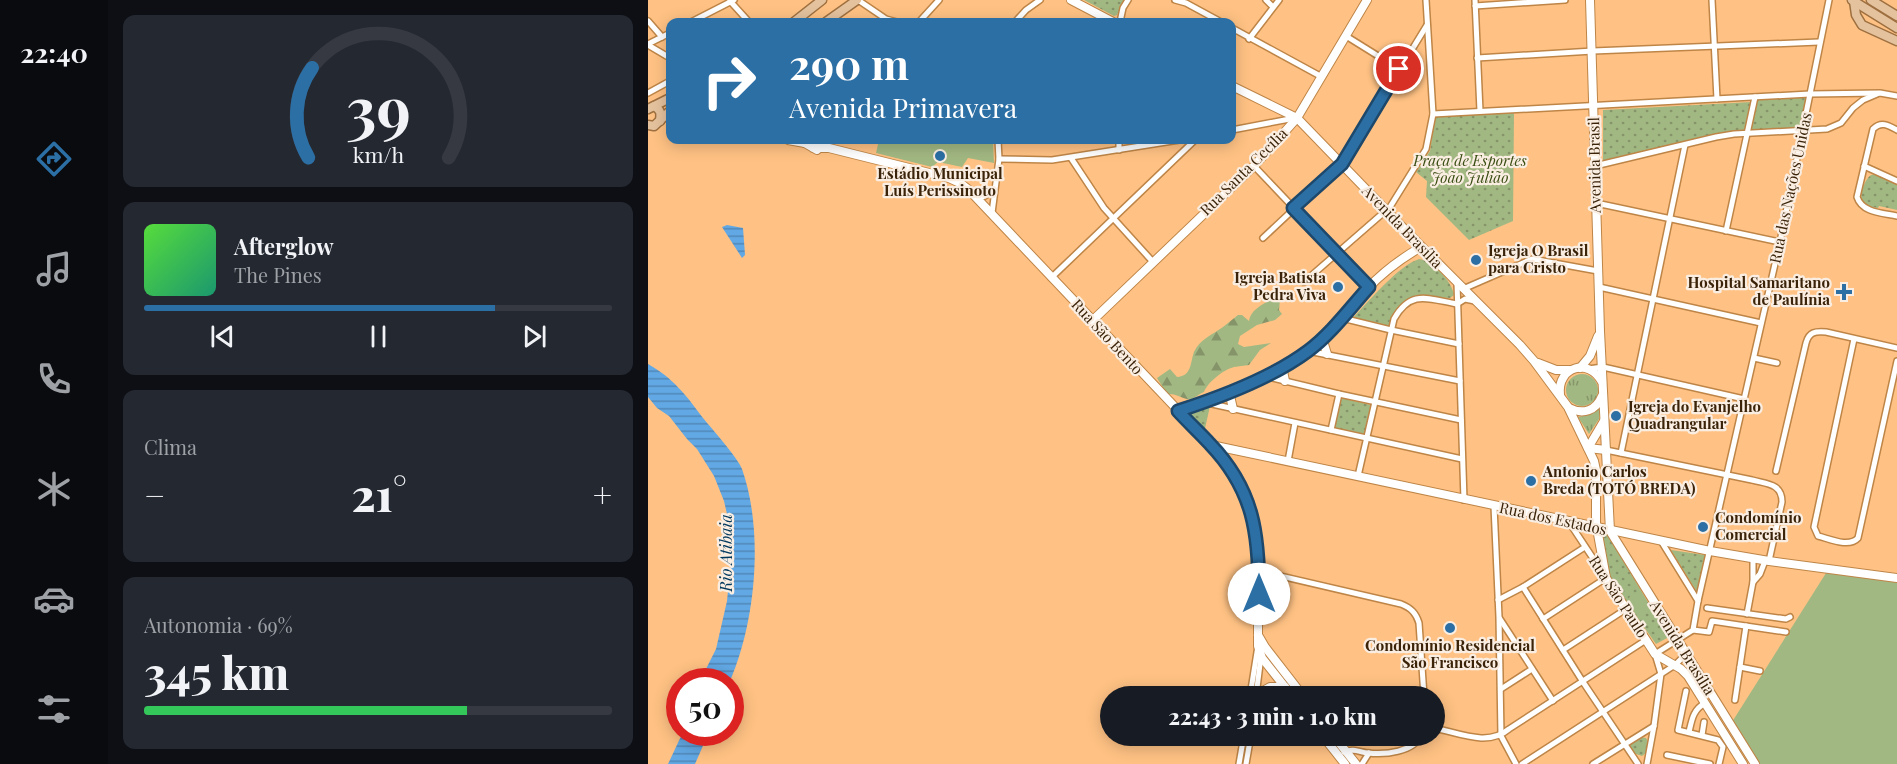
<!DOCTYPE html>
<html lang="pt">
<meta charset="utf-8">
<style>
:root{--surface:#171b24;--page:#242831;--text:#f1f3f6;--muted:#9ea1a6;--line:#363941;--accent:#2c6fa4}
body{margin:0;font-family:"Playfair Display",serif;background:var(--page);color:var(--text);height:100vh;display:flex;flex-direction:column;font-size:22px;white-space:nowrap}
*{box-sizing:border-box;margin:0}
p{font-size:20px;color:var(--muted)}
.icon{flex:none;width:33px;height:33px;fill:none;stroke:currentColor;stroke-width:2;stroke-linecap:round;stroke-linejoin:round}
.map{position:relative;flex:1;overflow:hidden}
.side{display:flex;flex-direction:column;gap:15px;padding:15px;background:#0d0f14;width:540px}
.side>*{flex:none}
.guide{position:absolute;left:18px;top:18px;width:570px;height:126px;border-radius:12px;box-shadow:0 3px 15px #0003;background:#2c6fa4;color:#fff;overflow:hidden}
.speed{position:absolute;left:18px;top:668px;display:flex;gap:12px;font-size:30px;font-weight:700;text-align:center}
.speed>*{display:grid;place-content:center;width:78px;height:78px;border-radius:50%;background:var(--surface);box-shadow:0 3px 15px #0003;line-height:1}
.speed .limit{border:9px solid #d22;background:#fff;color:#111}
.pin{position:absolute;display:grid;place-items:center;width:51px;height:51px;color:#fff;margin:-26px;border:3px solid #fff;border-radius:50%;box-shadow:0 2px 6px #0007}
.me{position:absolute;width:66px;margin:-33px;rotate:0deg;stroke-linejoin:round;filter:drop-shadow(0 0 4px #0008)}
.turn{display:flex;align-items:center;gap:21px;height:126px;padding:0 24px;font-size:27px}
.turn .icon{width:78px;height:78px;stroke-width:2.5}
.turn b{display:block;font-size:42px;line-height:51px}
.big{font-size:45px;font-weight:800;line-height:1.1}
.side .card{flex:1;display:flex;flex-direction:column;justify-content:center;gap:9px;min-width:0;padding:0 21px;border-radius:12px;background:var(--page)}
.side .dial{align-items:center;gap:0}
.dial svg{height:156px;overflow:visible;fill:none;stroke:var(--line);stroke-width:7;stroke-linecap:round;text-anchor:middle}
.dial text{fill:var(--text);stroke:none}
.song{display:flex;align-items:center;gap:18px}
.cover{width:72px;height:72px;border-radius:9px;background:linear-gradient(135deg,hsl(110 70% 55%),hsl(160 70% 35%))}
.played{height:6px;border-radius:3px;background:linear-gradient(90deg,var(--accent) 75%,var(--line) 75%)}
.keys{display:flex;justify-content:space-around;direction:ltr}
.heat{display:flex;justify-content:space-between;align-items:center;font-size:33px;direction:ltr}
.charge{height:9px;border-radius:4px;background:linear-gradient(90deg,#34c759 69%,var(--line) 0)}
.trip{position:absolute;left:452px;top:686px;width:345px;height:60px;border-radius:30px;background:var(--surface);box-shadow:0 3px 15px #0003;font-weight:800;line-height:60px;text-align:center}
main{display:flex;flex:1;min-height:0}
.tabs{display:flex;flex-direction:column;width:108px;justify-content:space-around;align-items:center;background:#090b0e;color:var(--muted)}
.tabs .icon{width:42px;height:42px}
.tabs .current{color:var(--accent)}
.tabs b{font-size:27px;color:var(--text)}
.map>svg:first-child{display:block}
</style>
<main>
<nav class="tabs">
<b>22:40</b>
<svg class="icon current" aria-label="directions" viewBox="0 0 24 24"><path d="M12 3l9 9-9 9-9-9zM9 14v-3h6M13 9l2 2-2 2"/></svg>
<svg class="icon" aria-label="music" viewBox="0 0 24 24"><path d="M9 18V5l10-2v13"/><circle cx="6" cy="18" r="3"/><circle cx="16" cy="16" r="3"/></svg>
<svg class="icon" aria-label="phone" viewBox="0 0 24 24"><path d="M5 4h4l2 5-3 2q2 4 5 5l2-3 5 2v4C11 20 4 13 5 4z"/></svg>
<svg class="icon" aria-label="climate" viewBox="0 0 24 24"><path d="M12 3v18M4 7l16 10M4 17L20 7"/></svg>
<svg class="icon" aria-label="car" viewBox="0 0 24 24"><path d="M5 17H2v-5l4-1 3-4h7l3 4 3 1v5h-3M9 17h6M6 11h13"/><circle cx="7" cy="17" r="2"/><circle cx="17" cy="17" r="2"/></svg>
<svg class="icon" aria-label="filters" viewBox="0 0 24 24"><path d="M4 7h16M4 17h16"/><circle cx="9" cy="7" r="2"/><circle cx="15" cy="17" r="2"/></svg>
</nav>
<section class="side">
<div class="card dial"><svg viewBox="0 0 100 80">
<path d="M14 69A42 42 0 1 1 86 69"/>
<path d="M14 69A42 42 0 0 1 16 23" stroke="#2c6fa4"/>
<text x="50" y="56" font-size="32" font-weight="700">39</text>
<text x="50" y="72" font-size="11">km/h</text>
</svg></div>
<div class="card">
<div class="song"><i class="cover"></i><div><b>Afterglow</b><p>The Pines</p></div></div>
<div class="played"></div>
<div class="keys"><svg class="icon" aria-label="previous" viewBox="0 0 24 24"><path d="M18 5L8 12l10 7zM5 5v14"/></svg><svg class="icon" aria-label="pause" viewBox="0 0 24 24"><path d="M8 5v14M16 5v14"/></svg><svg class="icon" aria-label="next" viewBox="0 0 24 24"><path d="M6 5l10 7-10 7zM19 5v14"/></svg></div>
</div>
<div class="card"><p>Clima</p>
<div class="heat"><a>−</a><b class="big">21°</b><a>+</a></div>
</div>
<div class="card"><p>Autonomia · 69%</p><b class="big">345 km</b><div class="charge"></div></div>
</section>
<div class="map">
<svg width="1249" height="764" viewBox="0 0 1249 764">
<defs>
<pattern id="grass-tufts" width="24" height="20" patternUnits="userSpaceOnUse" patternTransform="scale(1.5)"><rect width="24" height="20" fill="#a2b882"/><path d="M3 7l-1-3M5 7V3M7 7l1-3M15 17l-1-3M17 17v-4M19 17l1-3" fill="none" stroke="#859569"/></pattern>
<pattern id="forest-firs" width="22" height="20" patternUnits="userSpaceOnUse" patternTransform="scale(1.5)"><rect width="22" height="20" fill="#a2b882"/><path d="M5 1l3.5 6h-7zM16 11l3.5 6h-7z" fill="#859569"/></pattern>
<pattern id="park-dots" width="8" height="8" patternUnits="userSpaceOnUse" patternTransform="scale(1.5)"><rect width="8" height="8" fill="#a2b882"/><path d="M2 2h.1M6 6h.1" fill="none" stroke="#859569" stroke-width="1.8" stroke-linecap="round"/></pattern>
<pattern id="water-rules" width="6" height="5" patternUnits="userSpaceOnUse" patternTransform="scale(1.5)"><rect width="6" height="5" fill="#62a8e4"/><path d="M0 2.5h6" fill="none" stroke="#5288b7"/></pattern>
</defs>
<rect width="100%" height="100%" fill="#ffc284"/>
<g fill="url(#grass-tufts)">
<circle cx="934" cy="390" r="16"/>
<path d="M952,408L951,419L941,434L930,417L940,415Z"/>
</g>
<path fill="url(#forest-firs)" d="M622,300H632L631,310L634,314L627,320L609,325L592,336L590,344L596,347L623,343L612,350L601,365C596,366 591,366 586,367C575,370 560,382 556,392C551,394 547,398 543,399C538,401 529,393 519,394L509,378L522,369L529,377C544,376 542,363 546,352C552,339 564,335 575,327C580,323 585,319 590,315H594L601,321C602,311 613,305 622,300Z"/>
<g fill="url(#park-dots)">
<path d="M436,0H476L469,15L466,16Z"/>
<path d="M1160,96L1154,128L1101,131L1108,99Z"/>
<path d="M1103,102L1097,130L1053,138L955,161V110Z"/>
<path d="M866,113L865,221L821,240L778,197L779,181L768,172L782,151L787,117Z"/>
<path d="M1229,174L1249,184V210L1231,206L1230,208C1225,207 1219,207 1215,203C1210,196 1217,179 1223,175Z"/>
<path d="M771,259C785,261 804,281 806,295L802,298C766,298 758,287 741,326L705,318C721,301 750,266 771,259Z"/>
<path d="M693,398L723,405L716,434L687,428Z"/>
<path d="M554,406H562L556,433L539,415V412Z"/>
<path d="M954,533L959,534L1021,637L1008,644L961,578Z"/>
<path d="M1023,550L1057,555L1049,592Z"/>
<path d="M992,737L998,738C1002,744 1001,752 994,756L985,753L980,747L983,743Z"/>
</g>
<g fill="#a2b882">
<path d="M231,140H345L346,163L320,158L314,167L290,162L284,167L228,153Z"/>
<path d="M1178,573L1249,582V764H1111L1084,722Z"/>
<path d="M992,591L1004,610L993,617L981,597Z"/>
</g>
<g fill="url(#water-rules)">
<path d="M79,225L95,228L97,255L94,258L74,227Z"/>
<path d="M0,364C25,378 38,395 55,418C64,429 90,458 94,469C116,531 108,621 82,681H52L68,649L79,601L85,540L76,501L66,476L49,449L39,439L21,416L9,408L0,397Z"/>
<path d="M35,732H61L47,764H20Z"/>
</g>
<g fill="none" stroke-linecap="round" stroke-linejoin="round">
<defs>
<g id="street">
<path d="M210,0L238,19L249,22"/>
<path d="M527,0L538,3L573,22"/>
<path d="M618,0L625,7"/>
<path d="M827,0L832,111"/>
<path d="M1064,0L1069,99"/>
<path d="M82,1L101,22"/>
<path d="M827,6L917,0"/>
<path d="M0,21L14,37"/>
<path d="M43,22L86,0"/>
<path d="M271,22L291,0"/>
<path d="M367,22L378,10L392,0"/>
<path d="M472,22L475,8L480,0"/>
<path d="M584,28L674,77"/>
<path d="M698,36L751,69"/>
<path d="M601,39L631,0"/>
<path d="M0,44L22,33"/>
<path d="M0,45L22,58"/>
<path d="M829,58L945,51L1171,42"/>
<path d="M0,93L22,81"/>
<path d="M785,114L1162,94L1232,93L1249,96"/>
<path d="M584,130L647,118"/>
<path d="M1249,130C1240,125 1233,121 1225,129L1209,197C1214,213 1235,213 1249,216"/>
<path d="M471,150V140"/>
<path d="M423,158L456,208L505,262"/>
<path d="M351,159L404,160L531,140"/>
<path d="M606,166L721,287"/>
<path d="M947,166L1068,137L1086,134L1179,129L1193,123L1205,108L1215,100L1229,94"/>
<path d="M1216,166L1249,181"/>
<path d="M329,198L337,196L346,190"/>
<path d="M948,203L1132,242"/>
<path d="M344,213L351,159L350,140"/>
<path d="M1078,231L1107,97"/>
<path d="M615,238L694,164L779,25"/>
<path d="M403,278L547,140"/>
<path d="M656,282L742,207L778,149L785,114L778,0"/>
<path d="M809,283L816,500"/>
<path d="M951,287L1113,323"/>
<path d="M815,289L884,259L950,271"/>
<path d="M809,304L817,299L827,301"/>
<path d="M694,318L743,330L811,344"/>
<path d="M1206,339L1166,527L1170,536C1182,539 1201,548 1210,538L1249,361"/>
<path d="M660,351L812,381"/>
<path d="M1106,358L1129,363"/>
<path d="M940,369L955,367L1096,399"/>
<path d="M616,376L691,394L813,420"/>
<path d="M559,402L564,404L814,459"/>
<path d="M683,430L691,394"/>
<path d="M958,450L1104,480C1118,484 1134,483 1134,502L1121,561"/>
<path d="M973,453L1037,145"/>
<path d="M640,461L647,423"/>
<path d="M1128,471L1158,343C1161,332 1167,331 1178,332L1249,348"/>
<path d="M710,476L746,319C763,289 780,299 809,304"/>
<path d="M846,506L851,617L853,736L868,764"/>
<path d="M1013,541L1050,601"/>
<path d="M611,571L753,604C763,608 768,613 771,623L776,696"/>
<path d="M1105,582L1112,574L1117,561"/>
<path d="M875,587L935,682L990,764"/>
<path d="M850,600L875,587L937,547"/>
<path d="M1059,608L1138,619L1142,617"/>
<path d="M1099,614L1105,582V559"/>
<path d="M852,619L905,701"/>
<path d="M895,619L958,578L921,522"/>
<path d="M1045,630L1061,632L1064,621L1138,632"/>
<path d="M915,650L978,609"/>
<path d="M1092,667L1112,671"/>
<path d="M853,689L884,669"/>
<path d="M1038,691L1030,730L1070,740L1075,747L1071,764"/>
<path d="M602,696L610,646"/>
<path d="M608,696L613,656"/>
<path d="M1087,700L1098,626"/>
<path d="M786,728C811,733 840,747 861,729L998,640"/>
<path d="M1041,732C1044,719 1045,710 1057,703"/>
<path d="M1054,735L1056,722"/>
<path d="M696,752C706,748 711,752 720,753C738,755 765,752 774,735"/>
<path d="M1019,755L1062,764"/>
<path d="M591,764L596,735"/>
<path d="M598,764L603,735"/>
<path d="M714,764L721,753"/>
<path d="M874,764L1027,665L1038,654"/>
<path d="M945,764L1006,726"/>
<path d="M999,764L1006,726L1013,674L1007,654L1045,630L1050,601L1132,242L1181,0"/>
</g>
<g id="secondary">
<path d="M423,0L465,22"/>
<path d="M942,0L952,331L962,531L1107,764"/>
<path d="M584,86L649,118L769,242L872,345L886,361L920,407L946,461L948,470V523L958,578L1007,654L1033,669L1040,676L1095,764"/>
<path d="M140,140L157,143"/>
<path d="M155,142L169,150L173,146L172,142H166L165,148"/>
<path d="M172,148H181L301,178L312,183L321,190L563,445L594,488L605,521L610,551V646L614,658L644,696"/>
<path d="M444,321L606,166L649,118L719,0"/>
<path d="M674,338L679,354"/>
<path d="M890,363L908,370H921"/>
<path d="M634,366L637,381"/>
<path d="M932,368L942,356L950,336"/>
<path d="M581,391L585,409"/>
<path d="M912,394C909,367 941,357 954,382"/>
<path d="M921,408C935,415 948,411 954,396"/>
<path d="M530,411C568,398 631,375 662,349C683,331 700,309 719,289C734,273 754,258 773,247"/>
<path d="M956,421L940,448L958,450"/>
<path d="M563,445L1062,551L1121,561L1249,578"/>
<path d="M610,635L617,647L655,696"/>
<path d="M608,695L622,687H637"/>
<path d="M674,735L697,764"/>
<path d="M685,735L708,764"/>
</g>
<g id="primary">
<path d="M1204,0L1249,28"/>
<path d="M1223,0L1249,16"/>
<path d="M1206,1L1208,15L1214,25L1249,41"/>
<path d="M146,22L174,0"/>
<path d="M178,22L209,0"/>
<path d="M6,106L22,98"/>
<path d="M0,109L6,106C13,110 13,113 12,121"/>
<path d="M0,125L6,126L22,111"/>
</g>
</defs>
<use href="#street" stroke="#be8547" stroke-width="8"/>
<use href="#secondary" stroke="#be8547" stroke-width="10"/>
<use href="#primary" stroke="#9e7040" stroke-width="11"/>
<use href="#street" stroke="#fff" stroke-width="5"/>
<use href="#secondary" stroke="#fff" stroke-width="8"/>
<use href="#primary" stroke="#e5c29e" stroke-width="8"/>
</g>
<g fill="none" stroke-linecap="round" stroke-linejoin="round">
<defs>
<path id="route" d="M611,594C611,534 606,490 562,444C552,433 541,423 530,411C573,397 624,378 660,351C683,334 702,308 721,287L645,208L694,164L751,69"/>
</defs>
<use href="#route" stroke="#1d486b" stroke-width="15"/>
<use href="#route" stroke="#2c6fa4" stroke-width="10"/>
</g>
<g fill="#2c6fa4" stroke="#faeee2" stroke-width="2">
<circle cx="292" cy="156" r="6"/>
<circle cx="828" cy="260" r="6"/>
<circle cx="690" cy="287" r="6"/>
<path d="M1193 283h6v6h6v6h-6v6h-6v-6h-6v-6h6z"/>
<circle cx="968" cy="416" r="6"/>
<circle cx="883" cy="481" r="6"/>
<circle cx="1055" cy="527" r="6"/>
<circle cx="802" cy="628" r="6"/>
</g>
<g text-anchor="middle" stroke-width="4.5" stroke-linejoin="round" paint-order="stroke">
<g font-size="15" font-style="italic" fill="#3a4d13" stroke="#faeee2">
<text x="822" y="166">Praça de Esportes<tspan x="822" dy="17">João Julião</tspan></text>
</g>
<g font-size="15" fill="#3a2309" stroke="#faeee2">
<text transform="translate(947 165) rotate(-91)" y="5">Avenida Brasil</text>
<text transform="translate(596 172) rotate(-45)" y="5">Rua Santa Cecília</text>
<text transform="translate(1143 188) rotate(-78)" y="5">Rua das Nações Unidas</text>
<text transform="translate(754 227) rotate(46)" y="5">Avenida Brasília</text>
<text transform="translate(459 337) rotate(47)" y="5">Rua São Bento</text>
<text transform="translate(905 519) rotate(12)" y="5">Rua dos Estados</text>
<text transform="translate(970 597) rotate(57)" y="5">Rua São Paulo</text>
<text transform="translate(1034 648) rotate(58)" y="5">Avenida Brasília</text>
</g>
<g font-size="15" font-weight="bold" fill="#3a2309" stroke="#faeee2" text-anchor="start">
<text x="292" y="179" text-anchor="middle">Estádio Municipal<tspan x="292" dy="17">Luís Perissinoto</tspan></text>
<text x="840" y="256">Igreja O Brasil<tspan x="840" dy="17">para Cristo</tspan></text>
<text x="678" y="283" text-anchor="end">Igreja Batista<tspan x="678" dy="17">Pedra Viva</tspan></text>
<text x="1182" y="288" text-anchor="end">Hospital Samaritano<tspan x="1182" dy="17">de Paulínia</tspan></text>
<text x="980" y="412">Igreja do Evanjelho<tspan x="980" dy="17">Quadrangular</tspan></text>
<text x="895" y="477">Antonio Carlos<tspan x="895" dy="17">Breda (TOTÓ BREDA)</tspan></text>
<text x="1067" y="523">Condomínio<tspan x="1067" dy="17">Comercial</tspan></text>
<text x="802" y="651" text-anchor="middle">Condomínio Residencial<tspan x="802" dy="17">São Francisco</tspan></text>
</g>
<g font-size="16" font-style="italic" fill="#00385e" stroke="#faeee2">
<text transform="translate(78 553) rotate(-90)" y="6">Rio Atibaia</text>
</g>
</g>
</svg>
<div class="speed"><div class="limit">50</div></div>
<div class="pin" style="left:751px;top:69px;background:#d93025"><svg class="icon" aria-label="arrive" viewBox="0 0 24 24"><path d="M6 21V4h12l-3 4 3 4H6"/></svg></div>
<svg class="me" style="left:611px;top:594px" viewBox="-20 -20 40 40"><circle r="19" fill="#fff"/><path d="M0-13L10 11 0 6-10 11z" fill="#2c6fa4"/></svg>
<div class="trip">22:43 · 3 min · 1.0 km</div>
<div class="guide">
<div class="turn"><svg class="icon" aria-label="right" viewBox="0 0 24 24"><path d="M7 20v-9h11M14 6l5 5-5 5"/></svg><div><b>290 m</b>Avenida Primavera</div></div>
</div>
</div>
</main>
